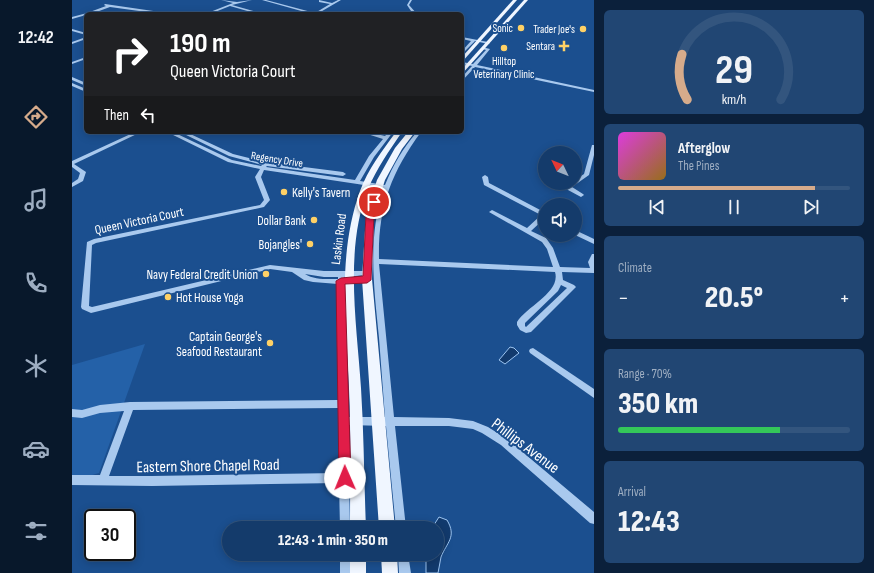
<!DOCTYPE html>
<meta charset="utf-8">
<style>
:root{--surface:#143b6b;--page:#214673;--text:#f1f3f6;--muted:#9dadc1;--line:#33557e;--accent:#d6ab8b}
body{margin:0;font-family:"Sofia Sans Condensed",sans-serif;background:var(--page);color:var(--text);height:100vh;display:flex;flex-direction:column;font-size:15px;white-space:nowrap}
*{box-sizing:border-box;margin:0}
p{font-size:13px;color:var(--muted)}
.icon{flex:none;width:22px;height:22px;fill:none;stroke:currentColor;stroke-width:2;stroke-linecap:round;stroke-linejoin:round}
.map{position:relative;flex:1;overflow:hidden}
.drawer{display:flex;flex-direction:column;gap:10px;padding:10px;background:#0b203b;width:280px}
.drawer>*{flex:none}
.hud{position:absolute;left:12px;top:12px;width:380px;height:122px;border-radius:6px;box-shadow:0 2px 10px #0003,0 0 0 1px var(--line);background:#202124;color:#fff;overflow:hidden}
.needle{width:26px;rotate:313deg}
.fabs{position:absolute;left:466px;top:146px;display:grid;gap:8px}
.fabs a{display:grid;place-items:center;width:44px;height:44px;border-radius:50%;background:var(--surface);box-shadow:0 2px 10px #0003,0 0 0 1px var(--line);font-size:20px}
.speed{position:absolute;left:12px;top:509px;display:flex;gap:8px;font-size:20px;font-weight:700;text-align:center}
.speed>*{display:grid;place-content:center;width:52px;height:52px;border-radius:50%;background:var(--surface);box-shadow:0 2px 10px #0003,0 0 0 1px var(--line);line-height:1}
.speed .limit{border:2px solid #111;border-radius:6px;background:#fff;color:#111}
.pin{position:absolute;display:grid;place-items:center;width:34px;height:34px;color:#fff;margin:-17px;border:2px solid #fff;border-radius:50%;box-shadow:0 1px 4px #0007}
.me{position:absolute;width:44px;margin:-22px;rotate:359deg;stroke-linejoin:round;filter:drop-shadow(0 0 3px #0008)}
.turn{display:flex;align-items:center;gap:14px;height:84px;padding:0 20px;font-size:18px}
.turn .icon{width:52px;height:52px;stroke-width:2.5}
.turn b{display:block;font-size:28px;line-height:34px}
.then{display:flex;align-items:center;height:38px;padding:0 20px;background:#0003;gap:8px;font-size:15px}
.big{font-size:30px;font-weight:800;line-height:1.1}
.drawer .widget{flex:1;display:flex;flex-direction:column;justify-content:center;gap:6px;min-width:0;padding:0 14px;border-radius:6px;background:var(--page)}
.drawer .dial{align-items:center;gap:0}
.dial svg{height:104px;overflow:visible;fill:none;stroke:var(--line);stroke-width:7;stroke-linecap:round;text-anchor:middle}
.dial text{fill:var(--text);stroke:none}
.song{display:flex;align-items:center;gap:12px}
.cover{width:48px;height:48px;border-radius:6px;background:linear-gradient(135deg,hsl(300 70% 55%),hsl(40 70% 35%))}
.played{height:4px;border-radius:2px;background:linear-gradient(90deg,var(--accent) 85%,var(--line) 85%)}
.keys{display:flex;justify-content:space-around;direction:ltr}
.heat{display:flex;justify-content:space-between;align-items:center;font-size:22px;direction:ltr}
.charge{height:6px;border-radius:3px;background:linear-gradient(90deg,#34c759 70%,var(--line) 0)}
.trip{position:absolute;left:150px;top:521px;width:222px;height:40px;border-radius:20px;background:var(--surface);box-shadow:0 2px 10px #0003,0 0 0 1px var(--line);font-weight:800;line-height:40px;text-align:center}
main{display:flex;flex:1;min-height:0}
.tabs{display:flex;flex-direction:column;width:72px;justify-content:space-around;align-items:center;background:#08182b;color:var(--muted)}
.tabs .icon{width:28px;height:28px}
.tabs .on{color:var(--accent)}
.tabs b{font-size:18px;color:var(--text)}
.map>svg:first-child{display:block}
</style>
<main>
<nav class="tabs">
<b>12:42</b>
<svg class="icon on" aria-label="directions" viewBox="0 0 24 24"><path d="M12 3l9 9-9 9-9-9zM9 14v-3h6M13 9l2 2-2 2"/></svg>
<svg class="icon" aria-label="music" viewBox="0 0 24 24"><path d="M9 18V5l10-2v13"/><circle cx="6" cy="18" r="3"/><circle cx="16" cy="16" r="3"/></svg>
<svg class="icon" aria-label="phone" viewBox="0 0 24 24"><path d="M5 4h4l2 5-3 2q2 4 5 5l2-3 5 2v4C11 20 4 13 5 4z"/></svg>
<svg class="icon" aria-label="climate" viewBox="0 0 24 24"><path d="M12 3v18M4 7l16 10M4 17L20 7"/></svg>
<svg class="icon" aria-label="car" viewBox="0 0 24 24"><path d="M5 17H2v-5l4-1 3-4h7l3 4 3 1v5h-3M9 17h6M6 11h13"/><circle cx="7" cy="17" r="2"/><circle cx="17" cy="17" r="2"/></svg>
<svg class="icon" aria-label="filters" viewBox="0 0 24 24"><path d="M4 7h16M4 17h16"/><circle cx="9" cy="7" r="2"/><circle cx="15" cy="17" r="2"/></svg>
</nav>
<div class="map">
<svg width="522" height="573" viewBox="0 0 522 573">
<rect width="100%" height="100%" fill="#1b4f8f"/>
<path fill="#2461a8" d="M73,344L27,473L0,481V365Z"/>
<g fill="#123a6d" stroke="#9cc4f0">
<path d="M438,347L442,348L447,353L433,364L427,360Z"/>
<path d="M367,517L375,520C385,537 375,542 369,557C368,562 367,568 366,573H354V554H365V528H360Z"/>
</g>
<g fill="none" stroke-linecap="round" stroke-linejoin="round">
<g fill="#a9c9ee" fill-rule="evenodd">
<path d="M149,0L165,2L180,0L160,5L192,14H186L158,6L138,14H133L161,3Z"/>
<path d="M190,0H194L243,13L258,4L247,2V0L260,3L266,0H269L245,14H240Z"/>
<path d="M338,0H340L337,5L345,14H341L335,5Z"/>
<path d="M33,4L95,13L97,14H89L38,7L19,14H14V15L0,19V17L15,13L34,6L32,5Z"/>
<path d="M0,29L14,33V35L0,31Z"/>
<path d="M14,37V39L0,44V42Z"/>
<path d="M390,37L416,42L418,43L416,44L403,41L390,54V51L399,41L390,39Z"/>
<path d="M410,47L418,49L405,65L522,90V92L403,67L390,81V77L400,66L390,64V62L401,64L414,50L410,49Z"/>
<path d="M14,57V59L0,64V62Z"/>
<path d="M0,77L14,83V86L0,80Z"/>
<path d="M0,83L14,89V92L0,86Z"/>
<path d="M63,132H69L2,164L14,172L11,181L0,187V183L6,179L8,173L0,167V161Z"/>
<path d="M95,132H101L160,160L189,166L190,165L157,156L108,132H114L161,154L193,162L271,172L274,174L271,176L195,166L194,167L283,180L297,156L311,139L289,132H296L313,136L317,132H321L302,157L288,181L313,185C321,165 331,148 345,132H349C319,173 306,207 307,259L481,267L475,249L470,242L417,212L420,210L422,211L455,228L468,216L467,214L412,185L410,177L413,175L416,177L417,183L472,212L473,218L459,231L474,238L481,248L488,267L518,268L516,262L520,254H522V273L490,272L491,280L502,285L504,287L459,332L454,333L448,330L445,325V322C455,306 489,292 483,272L307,264L322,417L377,418L401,421L416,427L435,439L522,512V524L518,523L429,445L410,433L401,429L377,426H323L334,528H324L314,426L276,425L278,528H268L267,483L80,486L0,485V475H28L52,411L28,413L10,418L0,417V409L10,410L28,405L58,402L267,400L266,284L241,282L232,280L220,272L198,269L19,313L10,309L9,307L15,242L22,239L188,205L192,200L183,177L188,169L156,162ZM192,170L312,188C295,237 302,288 307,338C309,364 311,391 313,417H276V404L275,402L273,284L295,282L298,279L295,276L273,279L272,277L295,275L298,273L297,271H252L198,265L20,307L17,306L20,245L24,243L192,207L198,200L189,177ZM233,274L252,277H266V279C255,279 242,280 233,274ZM489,285L495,288L454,327L453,326V323L486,291ZM267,408V473L80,476H37L61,410Z"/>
<path d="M520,145H522V155L517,175L500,187L511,194L512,195L509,197L496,190L494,187L499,183H503V180L512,174Z"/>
<path d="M503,230L522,239V244L503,235Z"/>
<path d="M461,348L522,389V398L458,353L457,351L458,349Z"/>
<path d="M268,554H278L280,573H268Z"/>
<path d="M326,554H336L339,573H327Z"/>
</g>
<g fill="#f0f6ff" fill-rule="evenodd">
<path d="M441,0H445L390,62V57Z"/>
<path d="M452,0H456L390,74V69Z"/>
<path d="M324,132H330C317,151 305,168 296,189C272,250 285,325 289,388C292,435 292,481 294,528H278C278,482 279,435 277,389C274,323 265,255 288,191C296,169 310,151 324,132Z"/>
<path d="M336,132H343L330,149L313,180L302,214L300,279L323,528H307L290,279L294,214L305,180L323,148Z"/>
<rect x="278" y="554" width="16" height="19"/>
<path d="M309,554H325L326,573H310Z"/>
</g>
</g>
<path fill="#e11d48" stroke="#92132f" d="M302,199L306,202L302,214L299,280L295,283L273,284L279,478L277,482L273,484L268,482L267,478L264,281L269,278L291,276L294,214L298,202Z"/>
<g fill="#ffd166" stroke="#1b4f8f" stroke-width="1.5">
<circle cx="449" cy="28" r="4"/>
<circle cx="511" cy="29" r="4"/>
<path d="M490 40h4v4h4v4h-4v4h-4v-4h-4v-4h4z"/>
<circle cx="432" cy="48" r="4"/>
<circle cx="212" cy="192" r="4"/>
<circle cx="242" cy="220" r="4"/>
<circle cx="238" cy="244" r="4"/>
<circle cx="194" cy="274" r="4"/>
<circle cx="96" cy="297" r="4"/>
<circle cx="198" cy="343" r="4"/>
</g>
<g text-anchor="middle" stroke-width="4" stroke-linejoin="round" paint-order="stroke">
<g font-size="11" fill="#fff" stroke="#1b4f8f" text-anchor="end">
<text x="441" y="32">Sonic</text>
<text x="503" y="33">Trader Joe's</text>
<text x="483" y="50">Sentara</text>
<text x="432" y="65" text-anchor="middle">Hilltop<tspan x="432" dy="13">Veterinary Clinic</tspan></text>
</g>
<g font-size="11" fill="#fff" stroke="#1b4f8f">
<text transform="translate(205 159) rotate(9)" y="4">Regency Drive</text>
</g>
<g font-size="13" fill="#fff" stroke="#1b4f8f" text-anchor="end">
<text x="220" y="197" text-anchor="start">Kelly's Tavern</text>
<text x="234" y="225">Dollar Bank</text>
<text x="230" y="249">Bojangles'</text>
<text x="186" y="279">Navy Federal Credit Union</text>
<text x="104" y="302" text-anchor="start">Hot House Yoga</text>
<text x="190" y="341">Captain George's<tspan x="190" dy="15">Seafood Restaurant</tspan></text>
</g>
<g font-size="13" fill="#fff" stroke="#1b4f8f">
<text transform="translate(67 220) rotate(-12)" y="5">Queen Victoria Court</text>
<text transform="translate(266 239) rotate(-83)" y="5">Laskin Road</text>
</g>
<g font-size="16" fill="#fff" stroke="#1b4f8f">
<text transform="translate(454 445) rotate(37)" y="6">Phillips Avenue</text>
<text transform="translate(136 465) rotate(-1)" y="6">Eastern Shore Chapel Road</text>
</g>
</g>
</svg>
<div class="fabs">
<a><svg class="needle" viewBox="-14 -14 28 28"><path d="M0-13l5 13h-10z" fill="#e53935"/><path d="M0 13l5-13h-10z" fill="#9dadc1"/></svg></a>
<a><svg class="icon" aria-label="sound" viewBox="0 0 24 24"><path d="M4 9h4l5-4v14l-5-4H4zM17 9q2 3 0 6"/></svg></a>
</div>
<div class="speed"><div class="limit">30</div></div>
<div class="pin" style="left:302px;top:202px;background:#d93025"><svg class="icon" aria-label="arrive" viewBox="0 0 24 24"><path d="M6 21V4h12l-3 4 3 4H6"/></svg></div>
<svg class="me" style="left:273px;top:478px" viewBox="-20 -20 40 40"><circle r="19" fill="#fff"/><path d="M0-13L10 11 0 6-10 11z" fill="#e11d48"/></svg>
<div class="trip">12:43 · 1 min · 350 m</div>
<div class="hud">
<div class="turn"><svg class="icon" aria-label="right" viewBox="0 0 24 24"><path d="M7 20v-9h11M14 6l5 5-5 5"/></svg><div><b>190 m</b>Queen Victoria Court</div></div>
<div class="then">Then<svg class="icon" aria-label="left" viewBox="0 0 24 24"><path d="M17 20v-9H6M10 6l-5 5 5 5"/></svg></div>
</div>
</div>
<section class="drawer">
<div class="widget dial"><svg viewBox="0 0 100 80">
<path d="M14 69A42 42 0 1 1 86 69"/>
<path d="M14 69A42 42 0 0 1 10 34" stroke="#d6ab8b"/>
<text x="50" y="56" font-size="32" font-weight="700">29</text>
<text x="50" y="72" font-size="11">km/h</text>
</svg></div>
<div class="widget">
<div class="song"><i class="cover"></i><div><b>Afterglow</b><p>The Pines</p></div></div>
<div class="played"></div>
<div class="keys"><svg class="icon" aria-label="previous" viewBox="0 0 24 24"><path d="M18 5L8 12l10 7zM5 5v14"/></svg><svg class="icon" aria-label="pause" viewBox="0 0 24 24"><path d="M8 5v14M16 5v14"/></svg><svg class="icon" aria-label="next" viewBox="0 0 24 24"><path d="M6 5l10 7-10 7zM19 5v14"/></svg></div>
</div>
<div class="widget"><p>Climate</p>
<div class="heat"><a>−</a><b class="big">20.5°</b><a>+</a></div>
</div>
<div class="widget"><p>Range · 70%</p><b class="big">350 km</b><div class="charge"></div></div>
<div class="widget"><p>Arrival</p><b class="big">12:43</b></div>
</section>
</main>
